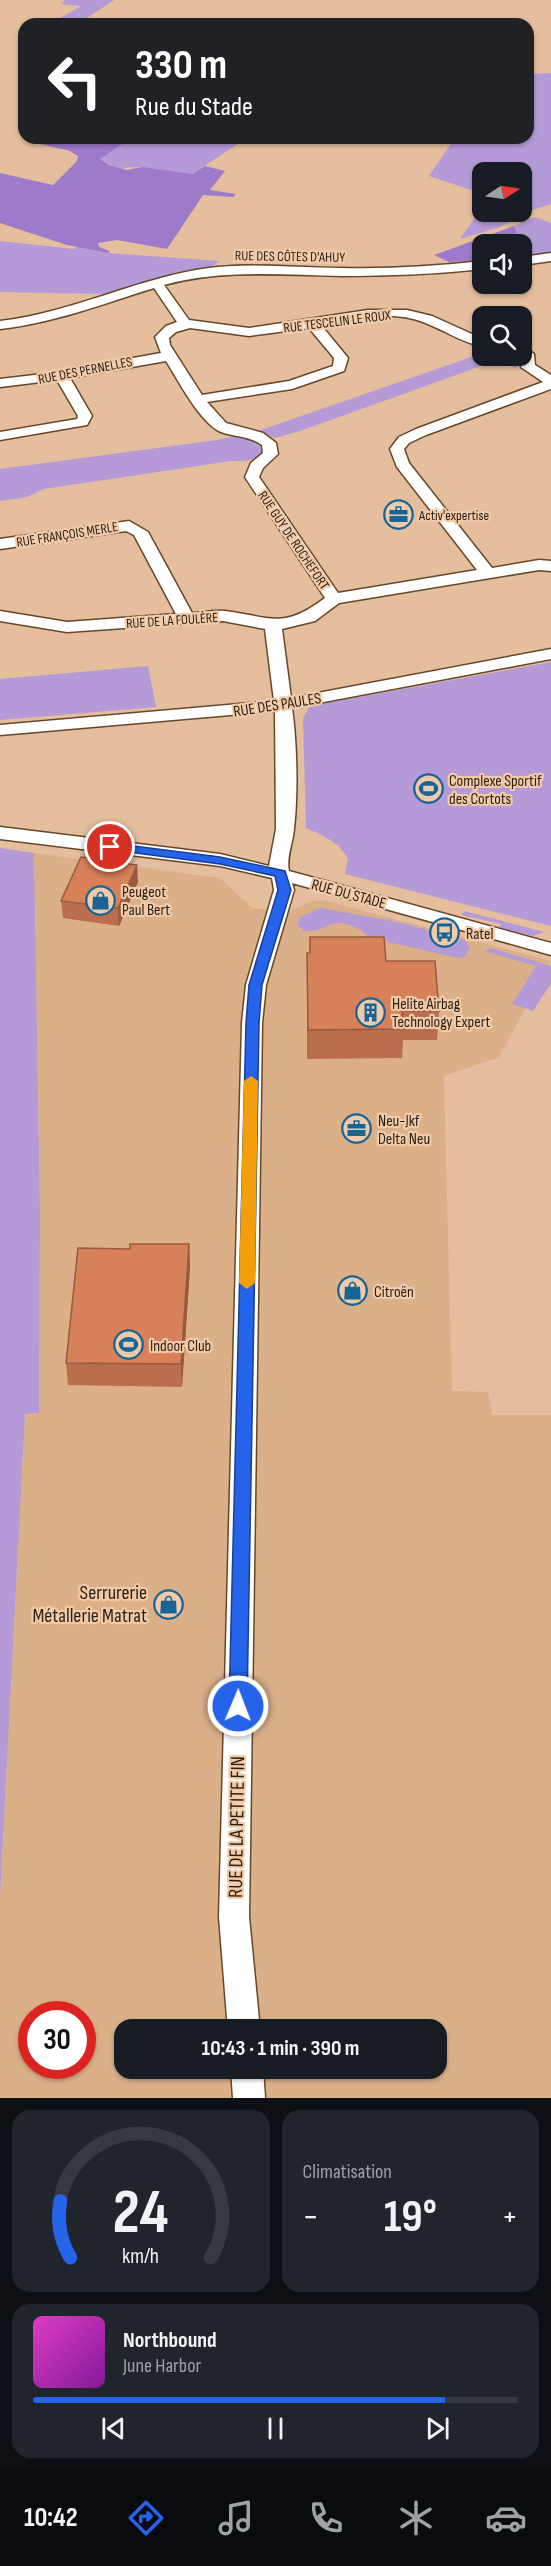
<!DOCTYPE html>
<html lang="fr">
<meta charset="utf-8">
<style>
:root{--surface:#171b24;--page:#20242c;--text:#f1f3f6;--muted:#9ea1a6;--line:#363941;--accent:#2563eb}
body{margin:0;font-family:"Sofia Sans Condensed",sans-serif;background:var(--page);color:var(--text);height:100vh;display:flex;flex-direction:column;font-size:22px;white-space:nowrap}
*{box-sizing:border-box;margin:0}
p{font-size:20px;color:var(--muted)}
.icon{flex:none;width:33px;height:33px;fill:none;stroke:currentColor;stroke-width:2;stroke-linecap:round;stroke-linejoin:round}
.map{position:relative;height:2098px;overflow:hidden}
.side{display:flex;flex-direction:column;gap:12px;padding:12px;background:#0d0f14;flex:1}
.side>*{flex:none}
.top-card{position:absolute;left:18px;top:18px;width:516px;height:126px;border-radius:18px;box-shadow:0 2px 4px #0004;background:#202124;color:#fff;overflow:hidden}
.needle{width:39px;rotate:78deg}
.controls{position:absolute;left:472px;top:162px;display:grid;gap:12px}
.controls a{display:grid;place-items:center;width:60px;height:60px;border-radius:12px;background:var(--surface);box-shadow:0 2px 4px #0004;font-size:30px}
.speed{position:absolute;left:18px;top:2001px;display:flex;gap:12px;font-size:30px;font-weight:700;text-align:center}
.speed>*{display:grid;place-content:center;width:78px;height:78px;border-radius:50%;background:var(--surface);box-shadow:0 2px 4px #0004;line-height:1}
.speed .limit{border:9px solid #d22;background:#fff;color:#111}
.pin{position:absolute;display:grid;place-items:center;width:51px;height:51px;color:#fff;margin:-26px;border:3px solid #fff;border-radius:50%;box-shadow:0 2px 6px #0007}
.me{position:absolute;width:66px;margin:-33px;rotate:1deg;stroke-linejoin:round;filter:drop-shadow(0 0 4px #0008)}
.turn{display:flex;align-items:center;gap:21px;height:126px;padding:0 18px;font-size:27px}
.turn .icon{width:78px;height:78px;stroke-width:2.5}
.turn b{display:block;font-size:42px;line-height:51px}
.big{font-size:45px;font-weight:700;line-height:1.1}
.side .widget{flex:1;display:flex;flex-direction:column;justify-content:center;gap:9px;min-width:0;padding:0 21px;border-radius:18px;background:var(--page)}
.side .dial{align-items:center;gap:0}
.dial svg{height:156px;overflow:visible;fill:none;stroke:var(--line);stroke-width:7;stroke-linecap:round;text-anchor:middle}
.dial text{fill:var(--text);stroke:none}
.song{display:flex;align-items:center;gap:18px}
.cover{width:72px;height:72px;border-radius:9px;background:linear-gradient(135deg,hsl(310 70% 55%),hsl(290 70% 35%))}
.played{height:6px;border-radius:3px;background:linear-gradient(90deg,var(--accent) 85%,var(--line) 85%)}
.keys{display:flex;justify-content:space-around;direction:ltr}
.heat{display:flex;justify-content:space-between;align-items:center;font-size:33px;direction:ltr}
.side .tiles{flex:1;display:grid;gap:12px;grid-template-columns:1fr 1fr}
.widget:last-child{grid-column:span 2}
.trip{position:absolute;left:114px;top:2019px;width:333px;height:60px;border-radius:18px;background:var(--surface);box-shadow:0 2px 4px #0004;font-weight:700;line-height:60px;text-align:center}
.menu{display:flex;height:96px;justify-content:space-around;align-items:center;background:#090b0e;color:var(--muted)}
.menu .icon{width:42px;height:42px}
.menu .on{color:var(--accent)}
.menu b{font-size:27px;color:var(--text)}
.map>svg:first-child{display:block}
</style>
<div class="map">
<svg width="551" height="2098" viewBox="0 0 551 2098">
<rect width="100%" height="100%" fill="#e4be9d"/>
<path fill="#dbb089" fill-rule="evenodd" d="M34,853L220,878L252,908L290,912L308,902L323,900L551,961L499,1057L444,1076L452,1391L488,1392L492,1415H551V2098H0V1897L25,1413H39L40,1213ZM32,2014H82V2066H32ZM124,2030H436V2068H124Z"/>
<g fill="#b49ad7">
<path d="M65,0H114L78,24H50L81,6L61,4Z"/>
<path d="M551,73V204L533,210L522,207V172H483V194L429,176L455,138H528V84L532,74Z"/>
<path d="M131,138H247L192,174C176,172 160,170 144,168C124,165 121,174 99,158Z"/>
<path d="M483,206V212L526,213L500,227L460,239Z"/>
<path d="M535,217L551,223V254L526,257L514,226Z"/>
<path d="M0,241L74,249L77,247L108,253L219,261L212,267L178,272L104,294L0,292Z"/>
<path d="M483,353V356H518L517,367L515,368L498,360L300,431L275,438L267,434L252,439L263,449C258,463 243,461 231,461L44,489L27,497L0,501V469L217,440C233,435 246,438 262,432L258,431Z"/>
<path d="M551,662V926L345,874L348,858C337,841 324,836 306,828L303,718L310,706Z"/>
<path d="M148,666L156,707L0,720V679Z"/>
<path d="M0,848L34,853L40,1213L39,1413L25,1414L0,1897Z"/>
<path d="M321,908L398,922L465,940L470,947L465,957L458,958L366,937L365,933C328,910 336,933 301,931L302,928L297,926L300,917Z"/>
<path d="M464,911L544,932L533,936L500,928L501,924L462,915Z"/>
<path d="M491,948L551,966V983L533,1011L512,1004L536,966L484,951Z"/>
</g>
<g fill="#9e7aca">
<path d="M32,138H131L100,159L109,165L127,170L142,167L192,174L205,166L225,171L210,190L236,194L233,197L203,195L167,249L117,240L98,243L99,247L110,251L108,253L67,245L0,223V173L53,185L77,161L78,156L70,151L27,141Z"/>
<path d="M514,226L521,244H483V260L449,262L434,255Z"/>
</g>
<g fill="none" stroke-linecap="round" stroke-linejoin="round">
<defs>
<g id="minor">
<path d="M551,253V261L522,265V257Z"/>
<path d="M483,261V269C436,274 389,276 342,276C282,275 223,269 164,285L189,320L249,328L368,310H407L432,316L483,339V347C461,342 444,330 423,322C392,310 352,319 321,325L348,358L344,371L292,389L207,402L226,423L263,433L276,443L278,454L263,468L259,477L338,593L477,570L397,467L390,449L399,437L416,429L543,382L521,367L522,345L534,354L535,365L551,375V389L426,435L409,443L404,449L409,463L492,568L539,560L551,561V571L539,570L339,603L315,621L282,629L291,698L551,649V659L292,708C297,743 298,795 294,829C293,843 286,857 289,871L551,943V955L292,883L294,890L266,985L262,1023L249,1917L260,2030H228L219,1917L242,1023L246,985L274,890L272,878L220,866L0,839V827L220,854L269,866L276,829L275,711L0,735V725L274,701L265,629L223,621L67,632L0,621V611L67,622L176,614L134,535L126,531L0,549V539L129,521L148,532L192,613C203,613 214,610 225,611C272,617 282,630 325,598L245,477L251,463L263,453L262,445C250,436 235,437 221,432C200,423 178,380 166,361L70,378L92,416L87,425L0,440V432L77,419L78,416L57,380L0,387V379L43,374L161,353L155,337L166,326L177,322L154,288C102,304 54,323 0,329V321C70,313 133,280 202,269C248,262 295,268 342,268C389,269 436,266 483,261ZM190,328L249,336L309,328L334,358L333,366L289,381L202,395L170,345L169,338L176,332Z"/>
<path d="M231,2068H263L265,2098H233Z"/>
</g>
</defs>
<use href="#minor" stroke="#674729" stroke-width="3"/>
<use href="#minor" fill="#fff" fill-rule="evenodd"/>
</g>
<g fill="#ba6e4d">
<path d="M138,882L119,926L63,918L61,901Z"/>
<path d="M310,937L386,961L439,1011L437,1040H403L402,1058L307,1059V953H310Z"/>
<path d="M189,1244L190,1267L182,1387L68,1385L66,1363L130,1249Z"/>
</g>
<g fill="#975a3e">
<path d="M137,865L138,882L119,926L118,908Z"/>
<path d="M189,1244L190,1267L182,1387L181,1364Z"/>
</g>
<g fill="#d88059" stroke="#975a3e" stroke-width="1.5">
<path d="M81,857L137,865L118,908L61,901Z"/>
<path d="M310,937H384L386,961H435L439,1011H402L404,1029L308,1030L307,953H310Z"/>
<path d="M130,1244H189L181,1364L66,1363L78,1248L130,1249Z"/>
</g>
<path fill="#2563eb" stroke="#184099" stroke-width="1.5" d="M110,843L220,857L285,871L291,890L262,985L259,1023L247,1706L245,1711L238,1714L232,1711L229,1706L246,1023L249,985L278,890L275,876L220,864L106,849V844Z"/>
<path fill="#f59e0b" d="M251,1076L258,1081L255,1283L247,1289L239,1283L244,1081Z"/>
<defs>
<symbol id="office-ring" viewBox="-11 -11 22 22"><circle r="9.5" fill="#f1cba9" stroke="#176496" stroke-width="1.5"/><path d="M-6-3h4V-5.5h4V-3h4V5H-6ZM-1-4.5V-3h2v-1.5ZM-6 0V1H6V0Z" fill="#176496"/></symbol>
<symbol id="stadium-ring" viewBox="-11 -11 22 22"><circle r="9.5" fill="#f1cba9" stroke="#176496" stroke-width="1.5"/><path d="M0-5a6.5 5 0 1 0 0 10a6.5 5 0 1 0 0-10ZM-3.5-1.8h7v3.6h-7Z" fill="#176496"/></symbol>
<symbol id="shop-ring" viewBox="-11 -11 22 22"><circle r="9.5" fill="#f1cba9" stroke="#176496" stroke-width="1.5"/><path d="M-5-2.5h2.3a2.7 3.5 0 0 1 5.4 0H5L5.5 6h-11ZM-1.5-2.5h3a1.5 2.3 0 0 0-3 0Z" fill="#176496"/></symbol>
<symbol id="bus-ring" viewBox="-11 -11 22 22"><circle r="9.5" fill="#f1cba9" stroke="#176496" stroke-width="1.5"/><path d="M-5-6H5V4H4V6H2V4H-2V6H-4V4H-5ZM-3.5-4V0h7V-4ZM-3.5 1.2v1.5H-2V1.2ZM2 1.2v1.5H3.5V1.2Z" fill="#176496"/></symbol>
<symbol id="building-ring" viewBox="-11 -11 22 22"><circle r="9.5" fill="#f1cba9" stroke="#176496" stroke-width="1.5"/><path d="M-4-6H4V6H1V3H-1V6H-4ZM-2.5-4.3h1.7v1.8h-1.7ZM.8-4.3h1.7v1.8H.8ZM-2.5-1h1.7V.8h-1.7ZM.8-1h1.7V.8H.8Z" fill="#176496"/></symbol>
</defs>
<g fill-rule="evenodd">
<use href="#office-ring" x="382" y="498" width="33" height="33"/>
<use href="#stadium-ring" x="412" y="772" width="33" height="33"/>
<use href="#shop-ring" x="84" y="884" width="33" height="33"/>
<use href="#bus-ring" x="428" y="916" width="33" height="33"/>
<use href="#building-ring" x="354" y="996" width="33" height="33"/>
<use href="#office-ring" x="340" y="1112" width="33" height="33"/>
<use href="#shop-ring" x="336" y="1274" width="33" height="33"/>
<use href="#stadium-ring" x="112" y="1328" width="33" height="33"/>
<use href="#shop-ring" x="152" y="1588" width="33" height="33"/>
</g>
<g text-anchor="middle" stroke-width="4.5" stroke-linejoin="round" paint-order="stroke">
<g font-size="14" fill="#2b1d10" stroke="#f1cba9">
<text transform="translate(290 256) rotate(1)" y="5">RUE DES CÔTES D'AHUY</text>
<text transform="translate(337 321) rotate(-7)" y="5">RUE TESCELIN LE ROUX</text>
<text transform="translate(85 370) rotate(-11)" y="5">RUE DES PERNELLES</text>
<text transform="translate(67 534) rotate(-9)" y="5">RUE FRANÇOIS MERLE</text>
<text transform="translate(294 540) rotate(56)" y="5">RUE GUY DE ROCHEFORT</text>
<text transform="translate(172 620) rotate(-4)" y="5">RUE DE LA FOULÈRE</text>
</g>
<g font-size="14" fill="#2b1d10" stroke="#f1cba9" text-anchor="start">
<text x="419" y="520">Activ'expertise</text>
</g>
<g font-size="16" fill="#2b1d10" stroke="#f1cba9">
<text transform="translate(277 704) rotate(-9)" y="6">RUE DES PAULES</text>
<text transform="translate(349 893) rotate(15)" y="6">RUE DU STADE</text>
</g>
<g font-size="16" fill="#2b1d10" stroke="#f1cba9" text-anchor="start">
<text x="449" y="786">Complexe Sportif<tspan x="449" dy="18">des Cortots</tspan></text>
<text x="122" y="897">Peugeot<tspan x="122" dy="18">Paul Bert</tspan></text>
<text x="466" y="939">Ratel</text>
<text x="392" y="1009">Helite Airbag<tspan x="392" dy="18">Technology Expert</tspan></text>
<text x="378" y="1126">Neu-Jkf<tspan x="378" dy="18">Delta Neu</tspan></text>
<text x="374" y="1297">Citroën</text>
<text x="150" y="1351">Indoor Club</text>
</g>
<g font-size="20" fill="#2b1d10" stroke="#f1cba9" text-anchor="end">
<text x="147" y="1599">Serrurerie<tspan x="147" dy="23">Métallerie Matrat</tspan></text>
</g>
<g font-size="20" fill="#2b1d10" stroke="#f1cba9">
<text transform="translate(236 1827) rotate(-89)" y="7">RUE DE LA PETITE FIN</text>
</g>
</g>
</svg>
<div class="controls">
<a><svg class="needle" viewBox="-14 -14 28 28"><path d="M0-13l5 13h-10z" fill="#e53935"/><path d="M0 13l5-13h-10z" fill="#9ea1a6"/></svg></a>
<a><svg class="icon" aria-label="sound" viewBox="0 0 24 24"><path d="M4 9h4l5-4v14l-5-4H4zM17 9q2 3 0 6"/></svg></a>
<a><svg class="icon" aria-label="search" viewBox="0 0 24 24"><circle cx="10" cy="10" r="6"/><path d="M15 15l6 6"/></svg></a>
</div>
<div class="speed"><div class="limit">30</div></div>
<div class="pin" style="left:110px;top:847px;background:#d93025"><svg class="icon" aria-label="arrive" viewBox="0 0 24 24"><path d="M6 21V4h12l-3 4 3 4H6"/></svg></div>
<svg class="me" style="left:238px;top:1706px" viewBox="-20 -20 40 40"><circle r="17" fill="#2563eb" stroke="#fff" stroke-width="3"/><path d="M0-11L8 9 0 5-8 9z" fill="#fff"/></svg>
<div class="trip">10:43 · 1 min · 390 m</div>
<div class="top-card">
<div class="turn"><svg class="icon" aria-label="left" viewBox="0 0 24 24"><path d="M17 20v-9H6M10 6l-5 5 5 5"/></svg><div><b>330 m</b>Rue du Stade</div></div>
</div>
</div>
<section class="side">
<div class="tiles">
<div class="widget dial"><svg viewBox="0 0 100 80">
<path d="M14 69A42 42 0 1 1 86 69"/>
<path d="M14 69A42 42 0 0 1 9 40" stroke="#2563eb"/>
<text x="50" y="56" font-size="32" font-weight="700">24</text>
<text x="50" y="72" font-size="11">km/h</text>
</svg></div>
<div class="widget"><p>Climatisation</p>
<div class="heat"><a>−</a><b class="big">19°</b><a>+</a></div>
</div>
<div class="widget">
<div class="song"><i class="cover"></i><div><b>Northbound</b><p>June Harbor</p></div></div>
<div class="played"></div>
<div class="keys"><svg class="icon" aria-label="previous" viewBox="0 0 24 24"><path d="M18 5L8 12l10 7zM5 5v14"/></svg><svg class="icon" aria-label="pause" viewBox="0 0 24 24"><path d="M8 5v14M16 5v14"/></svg><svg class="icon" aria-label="next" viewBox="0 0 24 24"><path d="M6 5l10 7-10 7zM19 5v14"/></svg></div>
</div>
</div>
</section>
<nav class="menu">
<b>10:42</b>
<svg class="icon on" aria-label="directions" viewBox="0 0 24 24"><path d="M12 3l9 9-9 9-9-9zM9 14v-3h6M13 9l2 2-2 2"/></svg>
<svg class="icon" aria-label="music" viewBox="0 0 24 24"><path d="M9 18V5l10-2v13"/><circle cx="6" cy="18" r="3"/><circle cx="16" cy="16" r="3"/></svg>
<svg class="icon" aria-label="phone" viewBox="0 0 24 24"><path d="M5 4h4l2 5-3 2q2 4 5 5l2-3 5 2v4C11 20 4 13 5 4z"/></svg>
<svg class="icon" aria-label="climate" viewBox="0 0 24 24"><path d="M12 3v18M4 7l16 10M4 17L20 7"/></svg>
<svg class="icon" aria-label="car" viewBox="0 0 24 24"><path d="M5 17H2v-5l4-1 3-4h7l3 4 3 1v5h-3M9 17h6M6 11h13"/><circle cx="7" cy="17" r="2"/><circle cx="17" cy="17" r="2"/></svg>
</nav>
